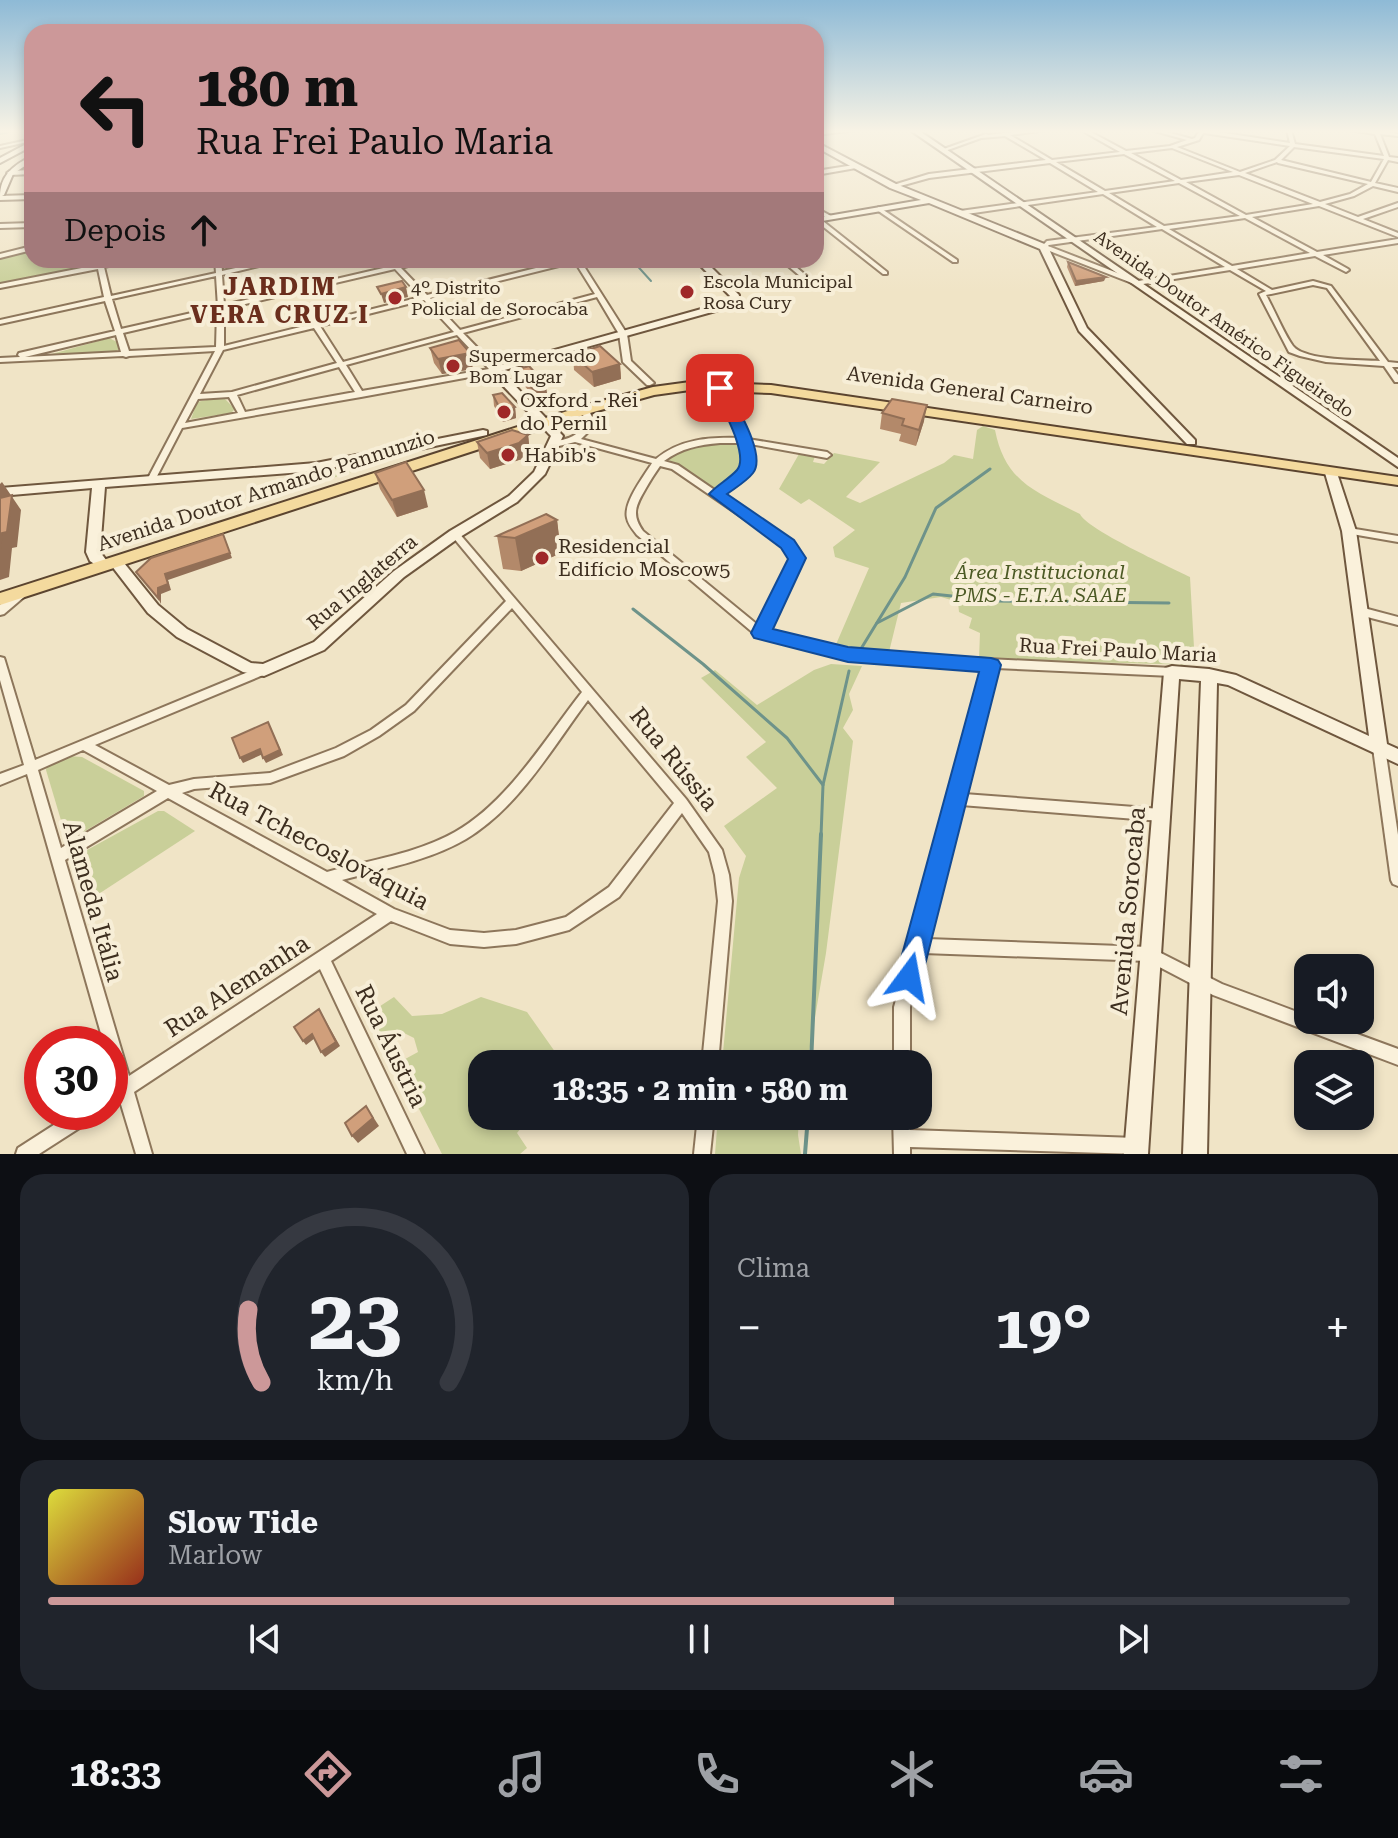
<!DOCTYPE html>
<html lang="pt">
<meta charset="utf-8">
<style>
:root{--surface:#171b24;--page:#20242c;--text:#f1f3f6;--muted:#9ea1a6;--line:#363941;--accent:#cc9899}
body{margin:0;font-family:"Roboto Serif",serif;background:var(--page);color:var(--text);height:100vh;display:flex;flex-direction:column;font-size:30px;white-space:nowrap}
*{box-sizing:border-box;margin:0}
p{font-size:26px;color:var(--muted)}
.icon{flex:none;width:44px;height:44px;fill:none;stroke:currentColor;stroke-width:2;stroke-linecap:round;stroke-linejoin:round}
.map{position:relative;height:1154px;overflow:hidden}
.side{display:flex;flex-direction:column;gap:20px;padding:20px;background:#0d0f14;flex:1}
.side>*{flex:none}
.guide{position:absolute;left:24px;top:24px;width:800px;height:244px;border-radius:24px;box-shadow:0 4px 12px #0003;background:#cc9899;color:#111;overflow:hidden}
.buttons{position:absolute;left:1294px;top:954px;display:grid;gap:16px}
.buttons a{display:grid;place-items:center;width:80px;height:80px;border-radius:16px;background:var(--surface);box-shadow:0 4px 12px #0003;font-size:40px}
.speed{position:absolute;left:24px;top:1026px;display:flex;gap:16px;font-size:40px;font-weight:700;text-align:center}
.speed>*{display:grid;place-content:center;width:104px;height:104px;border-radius:50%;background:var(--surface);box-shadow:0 4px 12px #0003;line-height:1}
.speed .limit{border:12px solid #d22;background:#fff;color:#111}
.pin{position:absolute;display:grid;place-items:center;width:68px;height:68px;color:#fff;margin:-34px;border-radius:16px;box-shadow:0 4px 12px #0006}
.me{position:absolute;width:88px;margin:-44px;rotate:13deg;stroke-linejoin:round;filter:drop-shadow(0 0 6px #0008)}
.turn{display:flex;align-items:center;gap:28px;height:168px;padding:0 40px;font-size:36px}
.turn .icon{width:104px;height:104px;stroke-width:2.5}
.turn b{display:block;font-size:56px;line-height:68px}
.then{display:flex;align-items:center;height:76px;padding:0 40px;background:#0003;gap:16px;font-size:30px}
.big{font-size:60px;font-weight:700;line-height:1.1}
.side .tile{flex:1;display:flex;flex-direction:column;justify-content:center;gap:12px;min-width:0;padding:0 28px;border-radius:24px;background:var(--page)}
.side .dial{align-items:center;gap:0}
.dial svg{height:208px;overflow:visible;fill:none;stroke:var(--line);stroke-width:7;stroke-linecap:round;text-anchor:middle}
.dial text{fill:var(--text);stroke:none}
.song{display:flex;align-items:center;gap:24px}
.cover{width:96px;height:96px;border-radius:12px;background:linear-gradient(135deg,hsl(60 70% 55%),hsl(10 70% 35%))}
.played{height:8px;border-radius:4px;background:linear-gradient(90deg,var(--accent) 65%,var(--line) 65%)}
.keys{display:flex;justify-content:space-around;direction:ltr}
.heat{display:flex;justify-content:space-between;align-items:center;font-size:44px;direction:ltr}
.side .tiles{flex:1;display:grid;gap:20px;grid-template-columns:1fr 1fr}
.tile:last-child{grid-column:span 2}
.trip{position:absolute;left:468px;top:1050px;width:464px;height:80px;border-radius:24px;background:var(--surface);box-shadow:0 4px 12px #0003;font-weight:700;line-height:80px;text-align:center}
.menu{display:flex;height:128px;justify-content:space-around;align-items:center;background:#090b0e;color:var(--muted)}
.menu .icon{width:56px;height:56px}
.menu .on{color:var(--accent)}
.menu b{font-size:36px;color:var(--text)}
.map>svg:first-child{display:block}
</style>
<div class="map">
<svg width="1398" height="1154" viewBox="0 0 1398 1154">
<rect width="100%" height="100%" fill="#f0e4c6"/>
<g fill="#c9cf99">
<path d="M32,251V260H97L95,265L0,284V258Z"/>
<path d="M109,338L119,343L118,350L112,353L52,354Z"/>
<path d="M216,398L225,399L235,409L231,413L191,419L197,402Z"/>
<path d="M983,426L995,430C1005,482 1036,492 1080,514C1086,529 1170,567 1190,577L1195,665L979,659L980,633L969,628L972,618L959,612L958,602L941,597L901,603L889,652L834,649L869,568L835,557L833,547L855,530L809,499L801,504L779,489L799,454L815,456L813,462L824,464L834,453L880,462L846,497L860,503L944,463L954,455L973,459L977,430Z"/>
<path d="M724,442L741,444L746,454L745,470L718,491L667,459L694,447Z"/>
<path d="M429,447L317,483L310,472Z"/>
<path d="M831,664L862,666L849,694L853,710L843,728L853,741L826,953L807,1064H722L739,878L746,856L724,826L777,788L746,757L766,742L701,678L715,670L757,705L814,670Z"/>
<path d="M68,756L82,757L144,791V796L80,834L66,837L46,770L47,766Z"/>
<path d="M158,811H164L195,831L94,897L78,855Z"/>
<path d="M394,997L412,1016L442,1014L481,997L527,1012L558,1056V1064H482V1116H531L517,1133L527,1148L520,1154H442L396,1064L418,1052L414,1038L402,1032L382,1039L371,1012Z"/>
<path d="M718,1116H799L798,1135L801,1154H715Z"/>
</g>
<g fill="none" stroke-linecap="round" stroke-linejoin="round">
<g stroke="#6e938a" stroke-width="2">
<path d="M0,134L17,130"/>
<path d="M632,260L651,281"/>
</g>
<g stroke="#6e938a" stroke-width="3">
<path d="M633,609L703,664L787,738L823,785"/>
<path d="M877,623L933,594L998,601L1169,603"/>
<path d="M859,652L905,577L936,508L990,469"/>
<path d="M821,836L823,785L849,671"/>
</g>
<g stroke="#6e938a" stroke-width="4">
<path d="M811,1064L821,834"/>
<path d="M805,1154L808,1116"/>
</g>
<defs>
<g id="street">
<path d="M837,130H856L816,135V133Z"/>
<path d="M1028,130H1046L1010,135L1052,160L1120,152L1081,130H1087L1126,151L1170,146L1187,140L1151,130H1160L1192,139L1195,138L1200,130H1205L1290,143L1287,130H1291L1295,144L1384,156L1375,134L1350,130H1379L1398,134V136L1380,134L1389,157L1398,158V162L1388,160L1375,183L1398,188V192L1373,186L1354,196L1325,204L1358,217L1398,203V207L1363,219L1398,233V237L1319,206L1252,217L1317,252L1398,239V243L1323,255L1348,269L1349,270L1346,272L1315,256L1237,269L1272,290L1313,281L1331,286L1388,362L1398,363V367H1392L1398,375V382H1395L1384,366L1326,362L1300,356L1289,352L1259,294L1266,291L1230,270L1137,285L1042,248V246L1047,241L1157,227L1103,194L960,215L957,213L960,211L1098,192L1050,163L929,178L893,188L890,186L929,174L1046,160L1005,136L981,138L945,151L941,150L986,134L988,135ZM1203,133H1204L1290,146L1275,160L1240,172L1177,147L1199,140ZM1294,147L1384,159L1371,182L1281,160ZM1172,148L1233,172L1181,180L1131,153ZM1124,154L1175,181L1105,191L1056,162ZM1277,162L1278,163L1368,184L1350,194L1320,202L1245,173ZM1239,175L1313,204L1246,215L1186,182ZM1179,183L1240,216L1164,226L1109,193ZM1245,218L1310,253L1232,266L1169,229ZM1162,229L1225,267L1138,281L1048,246L1049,245ZM1313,285L1327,288L1380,361C1361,360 1305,361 1293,346C1284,334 1274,309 1266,295Z"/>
<path d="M32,139V141L0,148V146Z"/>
<path d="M854,165L856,168L816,175V171Z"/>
<path d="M32,170V174L10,175L7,173L10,171Z"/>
<path d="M32,195V199L0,200V196Z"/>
<path d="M879,207L957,260V262H953L877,210L876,209Z"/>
<path d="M816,208L831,216L832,217L827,218L816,212Z"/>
<path d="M816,218H819L887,272V274H883L816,221Z"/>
<path d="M32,223V227L0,228V224Z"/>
<path d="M32,246V250L0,258V254Z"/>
<path d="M100,260L104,264L123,260H136L104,267L111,296L216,273L215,260H221L222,271L272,260H284L222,275L224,305L392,266L387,260H393L398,265L417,260H428L401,268L427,295L568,260H580L627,334L631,361L654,383L650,385H647L623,362L619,334L597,297L463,333L497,368V372L361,397L182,428L155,480L151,483L147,480L215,351L129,356L126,357L123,356L0,362V358L20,357L18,355L19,353L115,331L105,301L0,324V320L104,297L98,269L0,288V284L97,265V262ZM575,262L595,294L460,330L430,298ZM395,269L421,297L224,346V309ZM216,276L218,307L121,329L112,299ZM424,300L454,332L343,362L320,326ZM217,311L216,347L129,351L123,333ZM314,328L337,363L232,392L200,394L223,350ZM116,335L121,352L25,357ZM457,335L489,369L362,391L346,365ZM339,367L355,392L245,412L237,395ZM229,397L238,413L185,423L198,399Z"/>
<path d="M781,260H788L817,285V287H813Z"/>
<path d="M715,384H721L722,386L738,415L748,439L827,452L831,455L827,458L750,444C758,473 744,481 722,495L790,542L802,558L767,631L826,646L866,653L1172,668L1176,669L1178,672L1176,675L1172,676L996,668L964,794L1161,809L1166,811L1167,815L1166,819L1161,821L961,805L927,939L1149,947L1222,984L1308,1016V1020H1319L1398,1049V1065L1213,995L1148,961L923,953L910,1007V1064H894V1007L910,949L909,946L912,941L985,667L866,661L826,654L757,636L637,535C633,530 628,524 627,518C623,503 644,476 652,463L575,442L555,447L551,444L552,442C568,439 580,437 585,420L581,410L585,408L589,410L593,420L589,431L581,439L656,459C680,439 709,437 740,438L714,386ZM720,443H741C749,472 738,477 716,491L678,465L664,461C682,448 698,445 720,443ZM660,466L672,469L784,546L792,558L759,626L643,531C631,514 636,505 646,488C650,481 655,473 660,466Z"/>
<path d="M1349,528L1398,536V542L1346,533L1344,531Z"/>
<path d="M455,531L458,532L686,799L722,850L729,875L732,901L718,1064H702L718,901L715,875L709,852L682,813L619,897L569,930L516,944L484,947L450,944L391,921L331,961L424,1154H407L320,969L134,1092L152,1154H136L120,1101L110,1106V1089L116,1085L110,1065V1044H104L27,774L0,785V774L24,765L0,680V657L4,658L5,661L35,760L260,667H268L270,670L268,673L95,745L169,785L194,779L270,773L336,748L371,730L406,705L506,601L452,536L450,534L452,532ZM512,608L582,692C545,739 508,802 455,832C416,854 370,860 327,872L182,793L194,789L270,783L344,756L379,736L414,711ZM588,700L674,803L609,887L566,917L516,930L484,933L450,930L394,909L342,880C383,869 428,861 466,839C519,807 552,748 588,700ZM83,750L157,791L61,848L38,770ZM168,798L377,914L129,1076L65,860Z"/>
<path d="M20,590L24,591L25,594L24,597L4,614L0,615V605L16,591Z"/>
<path d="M1360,607L1398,617V625L1356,614L1355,611L1356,608Z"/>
<path d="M1379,743L1383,745L1385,748L1398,835V886L1393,884L1391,880L1373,748L1375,745Z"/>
<path d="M74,1112H97L95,1118L39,1154H16L18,1148Z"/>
<path d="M698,1116H714L710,1154H694Z"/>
<path d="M893,1116H909L910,1130L1136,1138L1142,1140L1144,1146L1142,1152L1137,1154L910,1147V1154H894Z"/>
</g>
<g id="secondary">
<path d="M910,130H918L1398,458V467Z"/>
<path d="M32,141V146L0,163V158Z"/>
<path d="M816,142L896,184L1047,245L1087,328L1195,440V444H1187L1079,331L1040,249L929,203L816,222V218L921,200L890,188L816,147Z"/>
<path d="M32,156V161L13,174L4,195L0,197C0,175 14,165 32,156Z"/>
<path d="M695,260H704L739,295L737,305L501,371L563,436L545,474L517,502L460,537L404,577L324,650L264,676L243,672L177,637L148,613L108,561L110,558H120L158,605L187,629L251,663L263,664L314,642L394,571L450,531L509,496L534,472L551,436L490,372V368L730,301L731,297Z"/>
<path d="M483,430L487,431V435L316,471L105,487L100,552L110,565L103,570L90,561L86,552L92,488L0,496V488L316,463Z"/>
<path d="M1331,469L1337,473L1356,531L1387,744L1398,749V764L1228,685L1217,683L1207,1154H1183L1201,681L1179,679L1148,1154H1124L1164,672L1166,668L1172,666L1209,669L1236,675L1369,736L1342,531L1325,473Z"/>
</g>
<path id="primary" d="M690,382L771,385L1398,477V485L771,393L690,390L654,395L590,413L0,605V593L580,407L653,387Z"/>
</defs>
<use href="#street" stroke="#8d765b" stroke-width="4"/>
<use href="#secondary" stroke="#6f573e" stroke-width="4"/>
<use href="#primary" stroke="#5b442f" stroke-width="4"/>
<use href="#street" fill="#faf1db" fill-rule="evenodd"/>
<use href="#secondary" fill="#faf1db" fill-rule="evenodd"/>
<use href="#primary" fill="#f4da9e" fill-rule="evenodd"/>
</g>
<g fill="#b3896a">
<path d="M1068,262L1104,281L1075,286L1067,267Z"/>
<path d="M430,348L473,369L442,374L434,363Z"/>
<path d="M573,355L620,364L621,379L594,387L574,370Z"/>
<path d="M516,370L547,393L534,397L517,377Z"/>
<path d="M493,395L515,407L516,418L503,422L494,406Z"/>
<path d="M882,413L924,421L916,446L899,441L901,434L880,429Z"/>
<path d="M528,435L530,452L522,459L490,469L480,458L477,442Z"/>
<path d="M375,473L428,507L397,517L380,489Z"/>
<path d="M557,520L561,553L521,571L503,569L497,536Z"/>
</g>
<g fill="#926f56">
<path d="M1106,277L1104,281L1075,286L1076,281Z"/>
<path d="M406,287L408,297L384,303L381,294Z"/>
<path d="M470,353L473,369L442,374L438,359Z"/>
<path d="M620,364L621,379L594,387L592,372Z"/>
<path d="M546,385L547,393L534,397L533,389Z"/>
<path d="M927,405L924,421L916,446L919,430Z"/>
<path d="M515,407L516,418L503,422L501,411Z"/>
<path d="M528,435L530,452L522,459L490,469L487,453Z"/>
<path d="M2,482L21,510L17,547L12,548L9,577L0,580V484Z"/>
<path d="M424,490L428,507L397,517L392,500Z"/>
<path d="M557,520L561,553L521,571L515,538Z"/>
<path d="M223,534L232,558L168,580L171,590L161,594V604L158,598V588L165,574Z"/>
<path d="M268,722L283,755L266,763L263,758Z"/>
<path d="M260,749L263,754L243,763L240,758Z"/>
<path d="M319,1009L340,1046L325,1057L321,1052Z"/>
<path d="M312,1034L315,1038L306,1045L303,1041Z"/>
<path d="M366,1106L379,1126L358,1143L352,1136Z"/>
</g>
<g fill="#d09f7b" stroke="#926f56" stroke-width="2">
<path d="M1068,262L1106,277L1076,281Z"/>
<path d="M402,281L406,287L381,294L377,287Z"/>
<path d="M459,340L470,353L438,359L430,348Z"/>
<path d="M600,346L620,364L592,372L573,355Z"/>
<path d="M529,366L546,385L533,389L516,370Z"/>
<path d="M502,393L515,407L501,411L493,395Z"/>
<path d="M892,399L927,405L919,430L902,425L904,419L882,413Z"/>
<path d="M512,430L528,435L519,443L487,453L477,442Z"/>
<path d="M406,462L424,490L392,500L375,473Z"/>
<path d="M12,495L7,532L2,533L0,549V498Z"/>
<path d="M546,514L557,520L515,538L497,536Z"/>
<path d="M223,534L230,553L165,574L168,584L158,588V598L136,572L151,558Z"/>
<path d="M268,722L280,750L263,758L260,749L240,758L232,738Z"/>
<path d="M319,1009L336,1042L321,1052L312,1034L303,1041L294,1027Z"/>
<path d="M366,1106L373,1118L352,1136L345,1123Z"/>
</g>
<linearGradient id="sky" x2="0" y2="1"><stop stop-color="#8ebad6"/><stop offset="0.45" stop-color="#f8f3e5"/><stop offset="1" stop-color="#f8f3e5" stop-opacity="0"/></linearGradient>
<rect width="1398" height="292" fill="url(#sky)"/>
<path fill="#1a73e8" stroke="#114b97" stroke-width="2" d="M720,384L727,388C736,406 767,455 753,473C747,481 735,488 727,494L794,540L806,558L773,629L848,647L991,658L998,660L1001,665L922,977L918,986L909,990L900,986L896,977L979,672L848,662L754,638L751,633L788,559L781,548L709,494C717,485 729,479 737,470C750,455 720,404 713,388Z"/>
<g fill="#9f2828" stroke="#f7eed7" stroke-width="3">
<circle cx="687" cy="292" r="8"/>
<circle cx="395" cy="298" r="8"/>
<circle cx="453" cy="366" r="8"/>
<circle cx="504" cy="412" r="8"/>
<circle cx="508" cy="455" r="8"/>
<circle cx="542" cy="558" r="8"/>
</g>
<g text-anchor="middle" stroke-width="8" stroke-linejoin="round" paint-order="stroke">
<g font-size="18" fill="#3d2e1f" stroke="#f7eed7" text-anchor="start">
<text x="703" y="288">Escola Municipal<tspan x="703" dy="21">Rosa Cury</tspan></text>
<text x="411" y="294">4º Distrito<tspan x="411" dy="21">Policial de Sorocaba</tspan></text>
<text x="469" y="362">Supermercado<tspan x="469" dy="21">Bom Lugar</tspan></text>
</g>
<g font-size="18" fill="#3d2e1f" stroke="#f7eed7">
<text transform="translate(1224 324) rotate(35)" y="6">Avenida Doutor Américo Figueiredo</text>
</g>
<g font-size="20" fill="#3d2e1f" stroke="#f7eed7">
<text transform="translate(970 390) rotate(8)" y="7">Avenida General Carneiro</text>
<text transform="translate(266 490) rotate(-18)" y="7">Avenida Doutor Armando Pannunzio</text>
<text transform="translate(362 582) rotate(-40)" y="7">Rua Inglaterra</text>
<text transform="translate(1118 650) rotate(3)" y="7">Rua Frei Paulo Maria</text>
</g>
<g font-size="20" fill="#3d2e1f" stroke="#f7eed7" text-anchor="start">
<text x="520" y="407">Oxford - Rei<tspan x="520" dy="23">do Pernil</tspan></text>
<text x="524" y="462">Habib's</text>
<text x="558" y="553">Residencial<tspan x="558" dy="23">Edifício Moscow5</tspan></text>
</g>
<g font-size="20" font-style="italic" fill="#4c5a25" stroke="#f7eed7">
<text x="1040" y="579">Área Institucional<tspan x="1040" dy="23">PMS - E.T.A. SAAE</tspan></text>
</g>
<g font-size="24" font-weight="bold" letter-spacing="2" fill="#6b2e1d" stroke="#f7eed7">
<text x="280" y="295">JARDIM<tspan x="280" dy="28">VERA CRUZ I</tspan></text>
</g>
<g font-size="24" fill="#3d2e1f" stroke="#f7eed7">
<text transform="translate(674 759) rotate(51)" y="8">Rua Rússia</text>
<text transform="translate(319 846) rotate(28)" y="8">Rua Tchecoslováquia</text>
<text transform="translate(93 901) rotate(74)" y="8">Alameda Itália</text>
<text transform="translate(1128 911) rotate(-85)" y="8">Avenida Sorocaba</text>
<text transform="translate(237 986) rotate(-33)" y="8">Rua Alemanha</text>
<text transform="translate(391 1046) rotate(64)" y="8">Rua Áustria</text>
</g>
</g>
</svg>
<div class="buttons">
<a><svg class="icon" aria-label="sound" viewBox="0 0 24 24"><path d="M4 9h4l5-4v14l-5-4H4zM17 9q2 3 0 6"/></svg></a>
<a><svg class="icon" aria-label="layers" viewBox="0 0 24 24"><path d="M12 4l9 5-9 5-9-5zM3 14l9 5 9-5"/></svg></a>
</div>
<div class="speed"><div class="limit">30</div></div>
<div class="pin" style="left:720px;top:388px;background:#d93025"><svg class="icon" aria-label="arrive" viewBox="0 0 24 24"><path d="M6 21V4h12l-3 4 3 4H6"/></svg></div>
<svg class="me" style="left:909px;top:977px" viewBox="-20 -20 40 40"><path d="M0-17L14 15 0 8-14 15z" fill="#1a73e8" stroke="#fff" stroke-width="4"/></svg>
<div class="trip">18:35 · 2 min · 580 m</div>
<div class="guide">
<div class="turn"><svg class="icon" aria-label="left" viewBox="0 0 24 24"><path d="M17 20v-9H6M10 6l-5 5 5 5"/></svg><div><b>180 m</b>Rua Frei Paulo Maria</div></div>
<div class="then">Depois<svg class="icon" aria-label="ahead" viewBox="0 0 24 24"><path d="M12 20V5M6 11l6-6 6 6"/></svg></div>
</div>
</div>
<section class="side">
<div class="tiles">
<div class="tile dial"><svg viewBox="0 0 100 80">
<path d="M14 69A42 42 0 1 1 86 69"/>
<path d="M14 69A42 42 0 0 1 9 41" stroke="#cc9899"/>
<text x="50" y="56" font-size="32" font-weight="700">23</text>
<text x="50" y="72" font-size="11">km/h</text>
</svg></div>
<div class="tile"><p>Clima</p>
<div class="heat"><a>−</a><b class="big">19°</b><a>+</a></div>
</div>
<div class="tile">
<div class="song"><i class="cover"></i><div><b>Slow Tide</b><p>Marlow</p></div></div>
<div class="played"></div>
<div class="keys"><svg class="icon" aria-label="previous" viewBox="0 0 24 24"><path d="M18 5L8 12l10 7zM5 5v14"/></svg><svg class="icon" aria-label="pause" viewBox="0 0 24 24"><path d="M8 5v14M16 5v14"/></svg><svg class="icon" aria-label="next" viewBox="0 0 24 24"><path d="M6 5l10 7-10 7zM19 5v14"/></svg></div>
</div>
</div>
</section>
<nav class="menu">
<b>18:33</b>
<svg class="icon on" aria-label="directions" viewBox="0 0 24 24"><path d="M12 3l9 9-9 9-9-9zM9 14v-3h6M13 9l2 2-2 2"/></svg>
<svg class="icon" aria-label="music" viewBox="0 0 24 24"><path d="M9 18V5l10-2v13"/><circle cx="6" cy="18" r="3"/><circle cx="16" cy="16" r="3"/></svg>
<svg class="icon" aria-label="phone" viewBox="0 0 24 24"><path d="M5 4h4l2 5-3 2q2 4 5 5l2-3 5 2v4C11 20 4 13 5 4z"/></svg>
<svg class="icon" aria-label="climate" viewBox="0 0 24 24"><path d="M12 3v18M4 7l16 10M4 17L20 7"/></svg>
<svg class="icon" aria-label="car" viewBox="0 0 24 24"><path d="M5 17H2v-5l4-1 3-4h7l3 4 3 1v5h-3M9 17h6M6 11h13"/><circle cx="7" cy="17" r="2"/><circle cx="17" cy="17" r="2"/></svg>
<svg class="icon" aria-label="filters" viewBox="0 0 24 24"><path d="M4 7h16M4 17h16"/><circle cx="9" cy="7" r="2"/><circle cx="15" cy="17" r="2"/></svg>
</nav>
